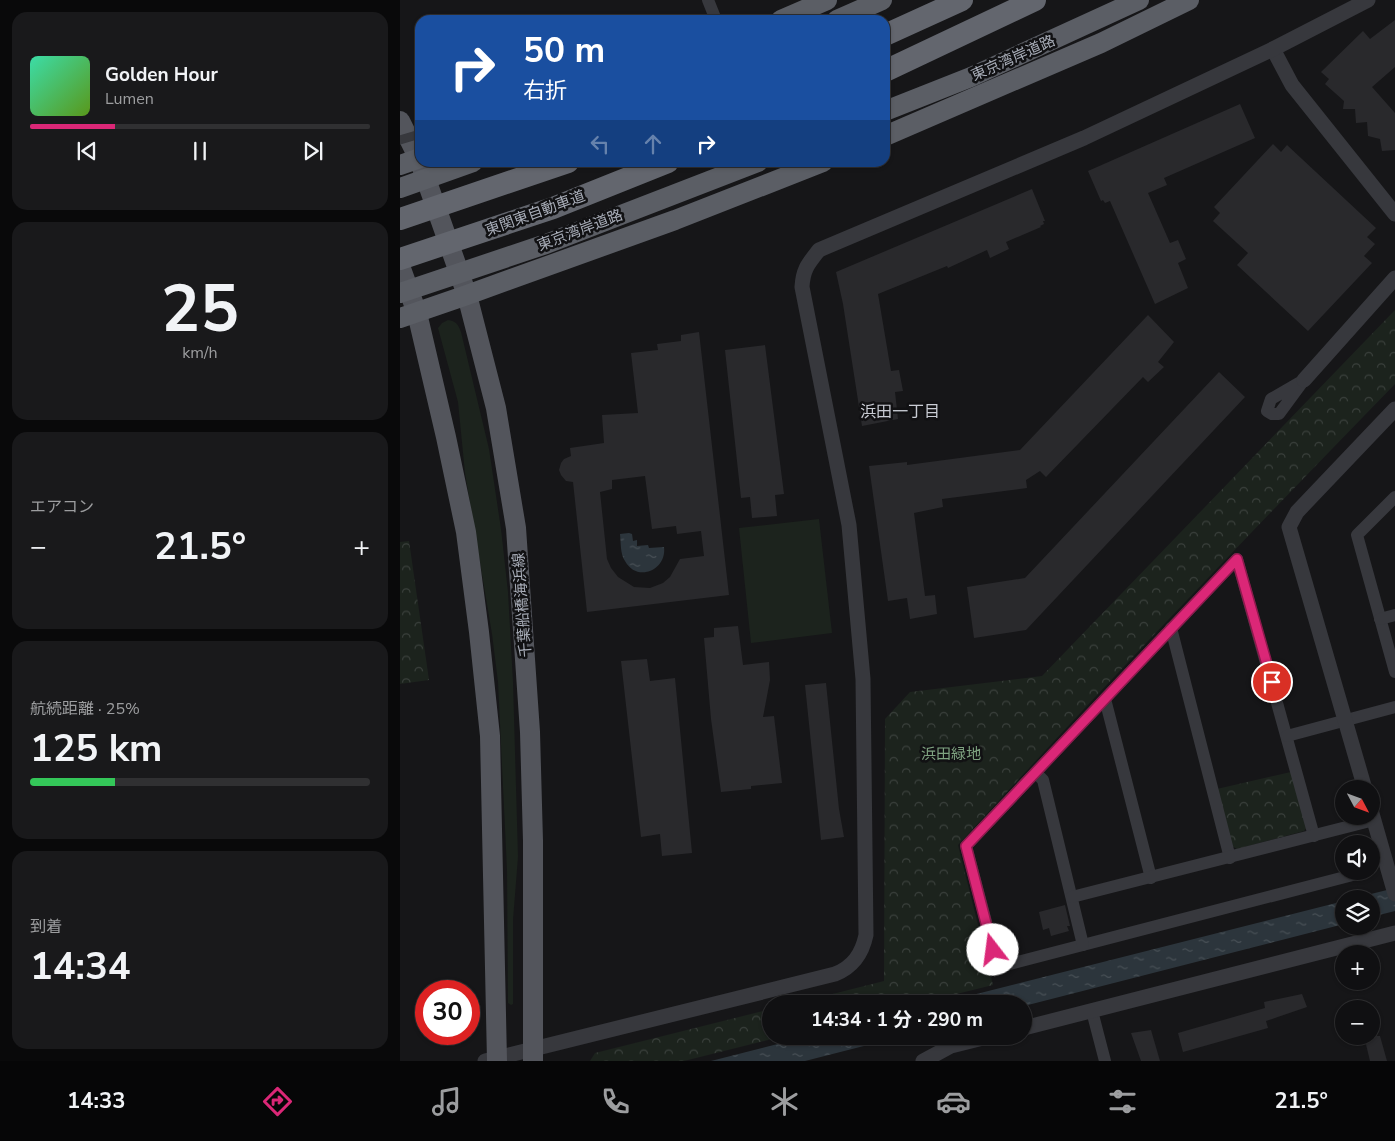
<!DOCTYPE html>
<html lang="ja">
<meta charset="utf-8">
<style>
:root{--surface:#101012;--page:#19191b;--text:#f1f3f6;--muted:#9c9d9f;--line:#303032;--accent:#db2777}
body{margin:0;font-family:"Nunito Sans","Noto Sans JP",sans-serif;background:var(--page);color:var(--text);height:100vh;display:flex;flex-direction:column;font-size:19px;white-space:nowrap}
*{box-sizing:border-box;margin:0}
p{font-size:16px;color:var(--muted)}
.icon{flex:none;width:28px;height:28px;fill:none;stroke:currentColor;stroke-width:2;stroke-linecap:round;stroke-linejoin:round}
.map{position:relative;flex:1;overflow:hidden}
.panel{display:flex;flex-direction:column;gap:12px;padding:12px;background:#09090a;width:400px}
.panel>*{flex:none}
.guide{position:absolute;left:15px;top:15px;width:475px;height:152px;border-radius:15px;box-shadow:0 1px 4px #0004,0 0 0 1px var(--line);background:#1a4fa0;color:#fff;overflow:hidden}
.needle{width:32px;rotate:131deg}
.fabs{position:absolute;left:935px;top:780px;display:grid;gap:10px}
.fabs a{display:grid;place-items:center;width:45px;height:45px;border-radius:50%;background:var(--surface);box-shadow:0 1px 4px #0004,0 0 0 1px var(--line);font-size:25px}
.speed{position:absolute;left:15px;top:980px;display:flex;gap:10px;font-size:25px;font-weight:700;text-align:center}
.speed>*{display:grid;place-content:center;width:65px;height:65px;border-radius:50%;background:var(--surface);box-shadow:0 1px 4px #0004,0 0 0 1px var(--line);line-height:1}
.speed .limit{border:8px solid #d22;background:#fff;color:#111}
.pin{position:absolute;display:grid;place-items:center;width:42px;height:42px;color:#fff;margin:-21px;border:2px solid #fff;border-radius:50%;box-shadow:0 1px 5px #0007}
.me{position:absolute;width:55px;margin:-28px;rotate:345deg;stroke-linejoin:round;filter:drop-shadow(0 0 4px #0008)}
.turn{display:flex;align-items:center;gap:18px;height:105px;padding:0 25px;font-size:22px}
.turn .icon{width:65px;height:65px;stroke-width:2.5}
.turn b{display:block;font-size:35px;line-height:42px}
.lanes{display:flex;align-items:center;height:48px;padding:0 25px;background:#0003;justify-content:center;gap:25px;direction:ltr}
.lanes .off{opacity:.35}
.big{font-size:38px;font-weight:700;line-height:1.1}
.panel .widget{flex:1;display:flex;flex-direction:column;justify-content:center;gap:8px;min-width:0;padding:0 18px;border-radius:15px;background:var(--page)}
.panel .dial{align-items:center;gap:0}
.dial b{font-size:65px;line-height:1}
.song{display:flex;align-items:center;gap:15px}
.cover{width:60px;height:60px;border-radius:8px;background:linear-gradient(135deg,hsl(160 70% 55%),hsl(90 70% 35%))}
.played{height:5px;border-radius:2px;background:linear-gradient(90deg,var(--accent) 25%,var(--line) 25%)}
.keys{display:flex;justify-content:space-around;direction:ltr}
.heat{display:flex;justify-content:space-between;align-items:center;font-size:28px;direction:ltr}
.charge{height:8px;border-radius:4px;background:linear-gradient(90deg,#34c759 25%,var(--line) 0)}
.trip{position:absolute;left:362px;top:995px;width:270px;height:50px;border-radius:25px;background:var(--surface);box-shadow:0 1px 4px #0004,0 0 0 1px var(--line);font-weight:700;line-height:50px;text-align:center}
.menu{display:flex;height:80px;justify-content:space-around;align-items:center;background:#060607;color:var(--muted)}
.menu .icon{width:35px;height:35px}
.menu .active{color:var(--accent)}
.menu b{font-size:22px;color:var(--text)}
main{display:flex;flex:1;min-height:0}
.map>svg:first-child{display:block}
</style>
<main>
<section class="panel">
<div class="widget">
<div class="song"><i class="cover"></i><div><b>Golden Hour</b><p>Lumen</p></div></div>
<div class="played"></div>
<div class="keys"><svg class="icon" aria-label="previous" viewBox="0 0 24 24"><path d="M18 5L8 12l10 7zM5 5v14"/></svg><svg class="icon" aria-label="pause" viewBox="0 0 24 24"><path d="M8 5v14M16 5v14"/></svg><svg class="icon" aria-label="next" viewBox="0 0 24 24"><path d="M6 5l10 7-10 7zM19 5v14"/></svg></div>
</div>
<div class="widget dial"><b>25</b><p>km/h</p></div>
<div class="widget"><p>エアコン</p>
<div class="heat"><a>−</a><b class="big">21.5°</b><a>+</a></div>
</div>
<div class="widget"><p>航続距離 · 25%</p><b class="big">125 km</b><div class="charge"></div></div>
<div class="widget"><p>到着</p><b class="big">14:34</b></div>
</section>
<div class="map">
<svg width="995" height="1061" viewBox="0 0 995 1061">
<defs>
<pattern id="forest-crowns" width="20" height="18" patternUnits="userSpaceOnUse" patternTransform="scale(1.25)"><rect width="20" height="18" fill="#1c231d"/><path d="M2 6a3 3 0 1 1 6 0M12 15a3 3 0 1 1 6 0" fill="none" stroke="#3a403c"/></pattern>
<pattern id="water-ripples" width="26" height="14" patternUnits="userSpaceOnUse" patternTransform="scale(1.25)"><rect width="26" height="14" fill="#2c353c"/><path d="M2 4q2-2 4 0t4 0M15 11q2-2 4 0t4 0" fill="none" stroke="#485056"/></pattern>
</defs>
<rect width="100%" height="100%" fill="#161618"/>
<g fill="#1c231d">
<path d="M48,320C56,321 58,324 61,332L89,449L101,529L108,592L113,682L118,857L113,920V1004L111,1005L108,1003L107,870L98,682L92,634L65,473L58,402L38,328L42,323Z"/>
<path d="M419,519L432,633L351,643L339,528Z"/>
</g>
<g fill="url(#forest-crowns)">
<path d="M995,310V384C847,536 701,689 558,845L593,985L516,1004H393L484,981L485,719L510,692L642,676Z"/>
<path d="M9,541L29,680L0,684V542Z"/>
<path d="M891,772L907,827L904,831L837,849L830,845L817,789Z"/>
<path d="M371,1009V1036H384L284,1061H190L195,1053Z"/>
</g>
<g fill="url(#water-ripples)">
<path d="M229,533L232,534L233,541L237,540V546L248,545L249,548L264,547C267,570 237,583 225,561C220,554 221,542 220,534Z"/>
<path d="M995,888V911L971,917V899H951Z"/>
<path d="M944,901V924L624,1006V1004H537Z"/>
<path d="M409,1036H503L405,1061H311Z"/>
</g>
<g fill="#29292c" fill-rule="evenodd">
<path d="M995,20V67L972,87L995,113V150L982,151L980,139L968,136L967,122L956,123L955,109H943L944,101L925,84L929,79L921,72L963,31L970,39Z"/>
<path d="M840,104L855,138L764,178L767,185L748,193L770,243L778,240L786,259L778,263L788,288L755,304L710,201L705,203L703,200L701,201L688,171Z"/>
<path d="M873,144L881,152L887,145L976,228L967,237L975,244L964,256L972,263L908,331L837,265L848,253L813,221L820,213L814,207Z"/>
<path d="M632,189L645,221H643L644,224L640,226L641,227L606,242L609,249L590,258L587,250L548,268L547,266L478,294L491,371L499,370L503,391L495,392L498,419L462,426L443,304L436,272Z"/>
<path d="M748,315L774,342L758,362L764,367L748,382L743,377L646,477L640,471L626,480L627,488L542,499L543,507L514,513L525,596L535,595L537,614L510,619L507,598L488,601L469,466L507,462V465L620,450Z"/>
<path d="M299,332L329,595L187,612L173,482L166,481L161,475L159,470L161,463L164,459L171,456L170,448L204,443L202,415L238,413L231,353L258,350L257,344L281,341V335ZM245,476L252,529L276,526L277,534L301,531L304,556L280,559L270,577L263,583L250,588L234,587L218,577L211,568L207,559L200,492L212,489V480Z"/>
<path d="M365,345L384,494L375,495L377,516L352,518L350,497L341,498L325,350Z"/>
<path d="M819,372L845,397L626,630L574,638L567,587L625,578Z"/>
<path d="M338,626L343,665L369,662L370,680L363,717L374,716L382,783L351,786V789L321,792L311,719L304,638L314,637V628Z"/>
<path d="M247,659L250,681L275,678L292,853L262,856L260,834L241,837L221,661Z"/>
<path d="M426,683L439,809L444,837L421,840L405,685Z"/>
<path d="M665,905L670,926H667L669,931L651,936L649,928L643,930L639,912Z"/>
<path d="M902,994L907,1007L866,1021L868,1028L783,1052L778,1033L865,1008L864,1002Z"/>
<path d="M751,1030L760,1061H741L731,1033Z"/>
<path d="M964,1036H980L987,1061H970Z"/>
</g>
<g fill="none" stroke-linecap="round" stroke-linejoin="round">
<g stroke="#37383d" stroke-width="12">
<path d="M308,0L316,20"/>
<path d="M904,380L879,414H872L867,411L871,399Z"/>
<path d="M995,497L957,535L995,672"/>
<path d="M837,559L566,846L598,967L968,871"/>
<path d="M837,559L914,836"/>
<path d="M980,619L995,615"/>
<path d="M771,628L830,858"/>
<path d="M705,699L751,878"/>
<path d="M887,736L995,707"/>
<path d="M636,773L643,780L683,945"/>
<path d="M672,897L974,820"/>
<path d="M692,1011L705,1061"/>
</g>
<g stroke="#37383d" stroke-width="15">
<path d="M873,49L892,85L995,214"/>
<path d="M904,380L995,278"/>
<path d="M965,789L889,527L897,512L995,409"/>
<path d="M971,810L995,894"/>
<path d="M624,1028L995,933"/>
<path d="M85,1061L435,974C453,967 462,954 466,935L463,679L449,525L402,287C403,269 408,264 419,250L684,138L873,49L968,0"/>
<path d="M523,1061L551,1046L591,1036"/>
</g>
<g stroke="#53555c" stroke-width="20">
<path d="M0,121L20,161"/>
<path d="M20,162L67,295L96,408L116,528L130,732L133,841V1061"/>
<path d="M0,266L17,313L46,437L66,532L79,632L90,736L97,1061"/>
</g>
<g stroke="#5b5e65" stroke-width="20">
<path d="M381,20L427,0"/>
<path d="M437,20L482,0"/>
<path d="M485,111L571,77L739,0"/>
<path d="M485,136L701,43L789,0"/>
<path d="M0,165L20,158"/>
<path d="M0,318L67,295L275,220L423,162"/>
</g>
<g stroke="#63666e" stroke-width="22">
<path d="M485,35L562,0"/>
<path d="M485,71L635,0"/>
</g>
<path stroke="#37383d" stroke-width="9" d="M0,140L20,134"/>
<g stroke="#5b5e65" stroke-width="20">
<path d="M0,188L73,162"/>
<path d="M0,293L146,244L358,162"/>
</g>
<g stroke="#63666e" stroke-width="22">
<path d="M0,219L168,162"/>
<path d="M0,259L153,208L268,162"/>
</g>
</g>
<g fill="none" stroke-linecap="round" stroke-linejoin="round">
<defs>
<path id="route" d="M593,950L566,846L837,559L872,682"/>
</defs>
<use href="#route" stroke="#8e194d" stroke-width="12"/>
<use href="#route" stroke="#db2777" stroke-width="9"/>
</g>
<g text-anchor="middle" stroke-width="5" stroke-linejoin="round" paint-order="stroke">
<g font-size="15" fill="#a8adb8" stroke="#111113">
<text transform="translate(613 58) rotate(-24)" y="5">東京湾岸道路</text>
<text transform="translate(135 213) rotate(-20)" y="5">東関東自動車道</text>
<text transform="translate(180 230) rotate(-21)" y="5">東京湾岸道路</text>
<text transform="translate(122 605) rotate(-94)" y="5">千葉船橋海浜線</text>
</g>
<g font-size="15" fill="#7fa381" stroke="#111113">
<text x="551" y="759">浜田緑地</text>
</g>
<g font-size="16" fill="#c9ccd4" stroke="#111113">
<text x="500" y="417">浜田一丁目</text>
</g>
</g>
</svg>
<div class="fabs">
<a><svg class="needle" viewBox="-14 -14 28 28"><path d="M0-13l5 13h-10z" fill="#e53935"/><path d="M0 13l5-13h-10z" fill="#9c9d9f"/></svg></a>
<a><svg class="icon" aria-label="sound" viewBox="0 0 24 24"><path d="M4 9h4l5-4v14l-5-4H4zM17 9q2 3 0 6"/></svg></a>
<a><svg class="icon" aria-label="layers" viewBox="0 0 24 24"><path d="M12 4l9 5-9 5-9-5zM3 14l9 5 9-5"/></svg></a>
<a>+</a>
<a>−</a>
</div>
<div class="speed"><div class="limit">30</div></div>
<div class="pin" style="left:872px;top:682px;background:#d93025"><svg class="icon" aria-label="arrive" viewBox="0 0 24 24"><path d="M6 21V4h12l-3 4 3 4H6"/></svg></div>
<svg class="me" style="left:593px;top:950px" viewBox="-20 -20 40 40"><circle r="19" fill="#fff"/><path d="M0-13L10 11 0 6-10 11z" fill="#db2777"/></svg>
<div class="trip">14:34 · 1 分 · 290 m</div>
<div class="guide">
<div class="turn"><svg class="icon" aria-label="right" viewBox="0 0 24 24"><path d="M7 20v-9h11M14 6l5 5-5 5"/></svg><div><b>50 m</b>右折</div></div>
<div class="lanes"><svg class="icon off" aria-label="left" viewBox="0 0 24 24"><path d="M17 20v-9H6M10 6l-5 5 5 5"/></svg><svg class="icon off" aria-label="ahead" viewBox="0 0 24 24"><path d="M12 20V5M6 11l6-6 6 6"/></svg><svg class="icon" aria-label="right" viewBox="0 0 24 24"><path d="M7 20v-9h11M14 6l5 5-5 5"/></svg></div>
</div>
</div>
</main>
<nav class="menu">
<b>14:33</b>
<svg class="icon active" aria-label="directions" viewBox="0 0 24 24"><path d="M12 3l9 9-9 9-9-9zM9 14v-3h6M13 9l2 2-2 2"/></svg>
<svg class="icon" aria-label="music" viewBox="0 0 24 24"><path d="M9 18V5l10-2v13"/><circle cx="6" cy="18" r="3"/><circle cx="16" cy="16" r="3"/></svg>
<svg class="icon" aria-label="phone" viewBox="0 0 24 24"><path d="M5 4h4l2 5-3 2q2 4 5 5l2-3 5 2v4C11 20 4 13 5 4z"/></svg>
<svg class="icon" aria-label="climate" viewBox="0 0 24 24"><path d="M12 3v18M4 7l16 10M4 17L20 7"/></svg>
<svg class="icon" aria-label="car" viewBox="0 0 24 24"><path d="M5 17H2v-5l4-1 3-4h7l3 4 3 1v5h-3M9 17h6M6 11h13"/><circle cx="7" cy="17" r="2"/><circle cx="17" cy="17" r="2"/></svg>
<svg class="icon" aria-label="filters" viewBox="0 0 24 24"><path d="M4 7h16M4 17h16"/><circle cx="9" cy="7" r="2"/><circle cx="15" cy="17" r="2"/></svg>
<b>21.5°</b>
</nav>
